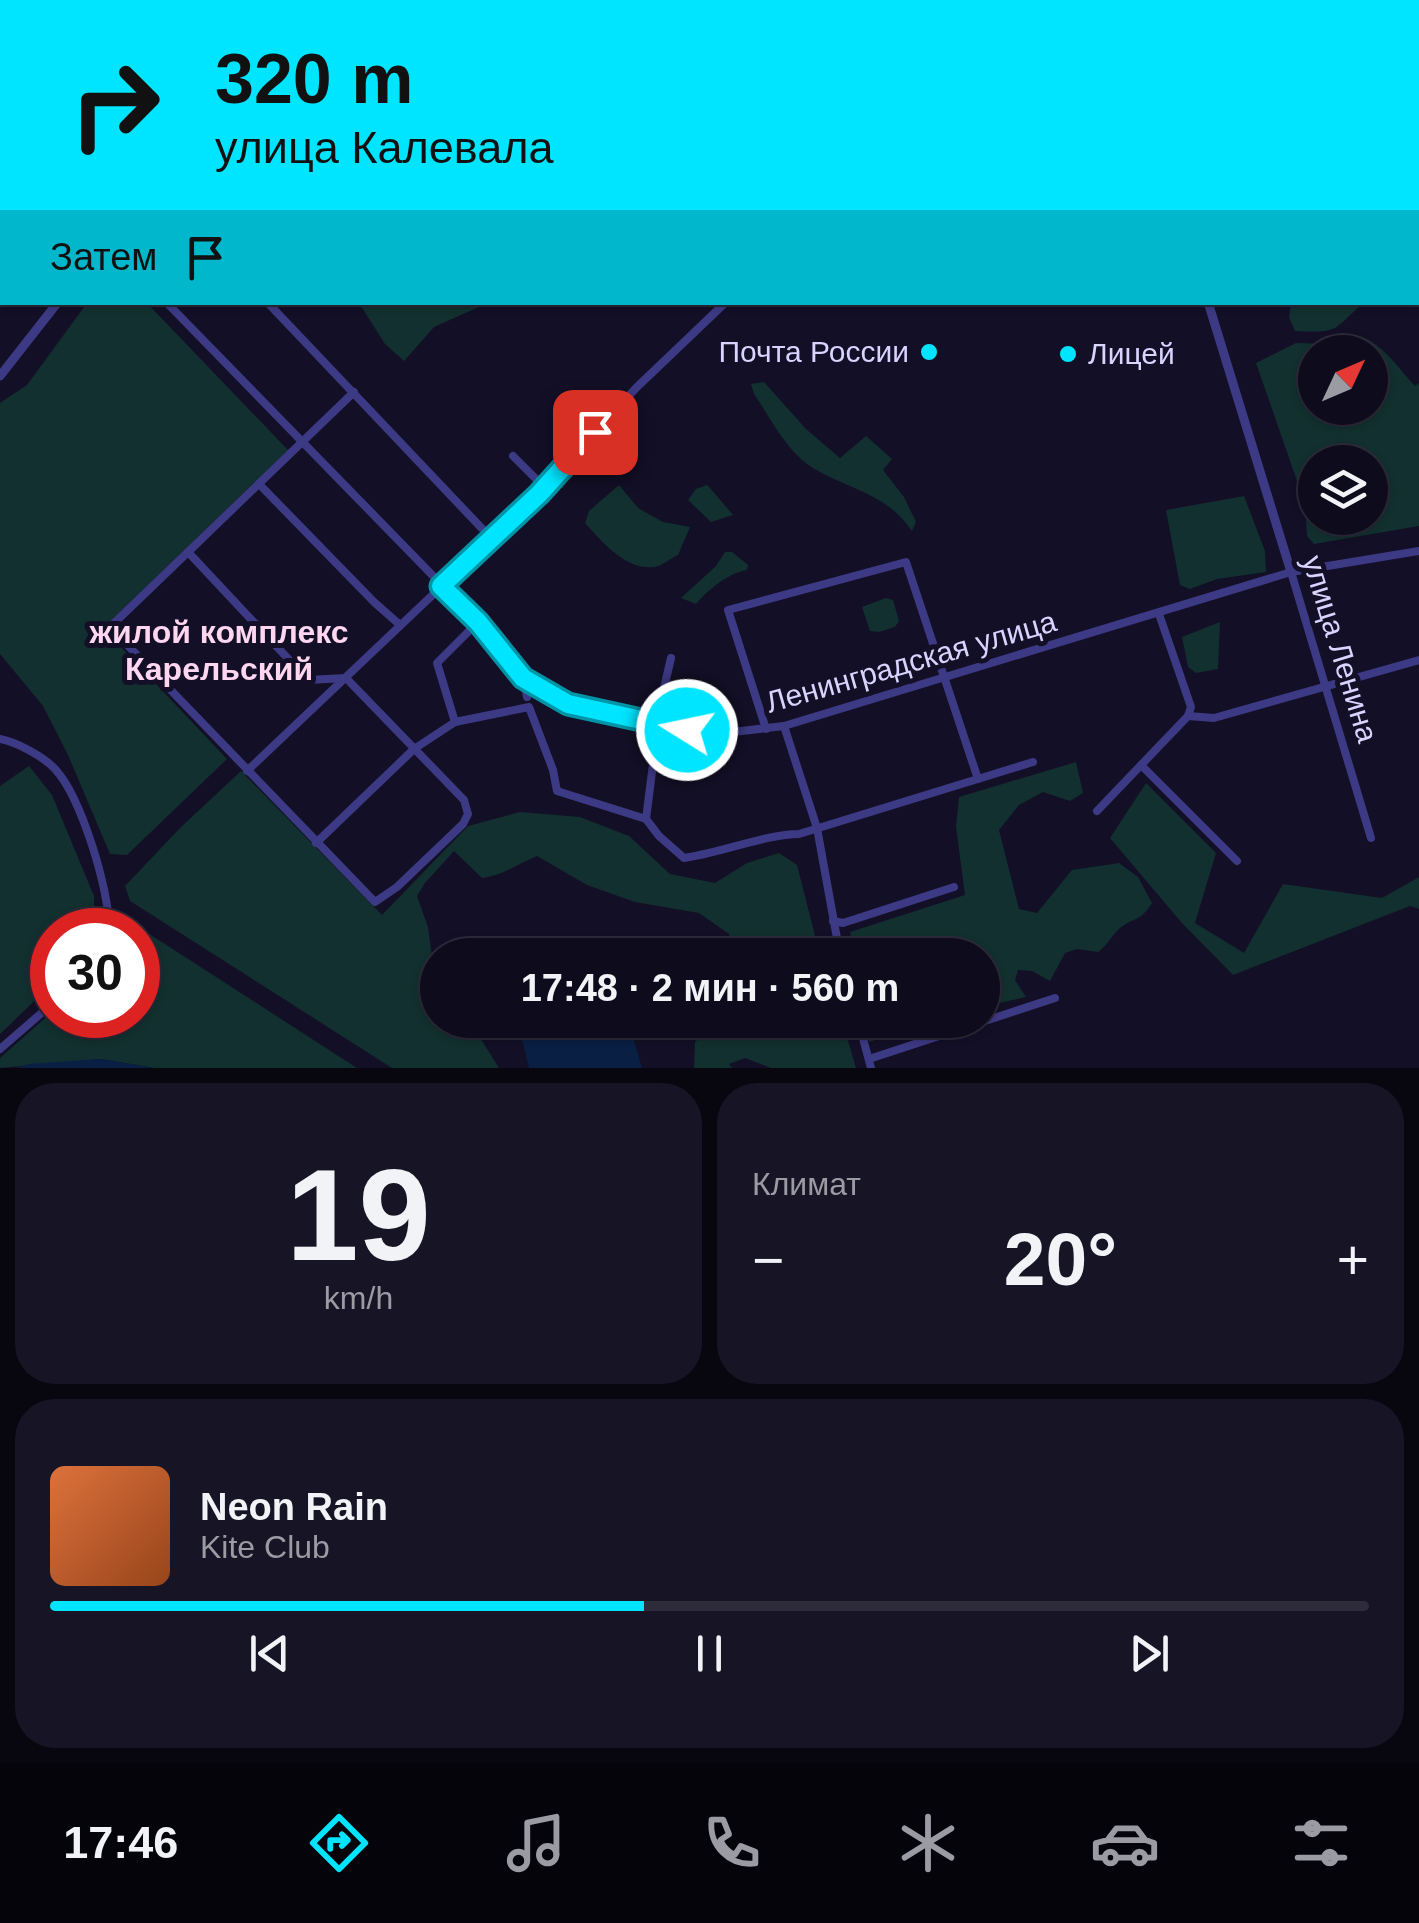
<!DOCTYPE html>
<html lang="ru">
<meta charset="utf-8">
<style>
:root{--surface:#0e0b1c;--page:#171425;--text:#f1f3f6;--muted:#9b9ba3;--line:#2e2b3b;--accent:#00e5ff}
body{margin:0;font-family:Arial,sans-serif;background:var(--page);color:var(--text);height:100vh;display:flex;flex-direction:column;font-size:38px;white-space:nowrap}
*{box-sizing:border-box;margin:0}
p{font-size:32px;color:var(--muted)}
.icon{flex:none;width:55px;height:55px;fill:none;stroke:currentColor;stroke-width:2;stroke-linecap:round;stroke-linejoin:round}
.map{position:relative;height:1068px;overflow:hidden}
.sheet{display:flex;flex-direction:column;gap:15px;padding:15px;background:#08060f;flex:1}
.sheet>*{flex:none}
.hud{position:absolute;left:0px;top:0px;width:1420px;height:305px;box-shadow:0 2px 8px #0004,0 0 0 2px var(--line);background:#00e5ff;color:#111;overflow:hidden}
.needle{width:65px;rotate:46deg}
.fabs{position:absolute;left:1298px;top:335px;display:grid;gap:20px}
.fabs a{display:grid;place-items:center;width:90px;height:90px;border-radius:50%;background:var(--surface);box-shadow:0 2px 8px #0004,0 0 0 2px var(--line);font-size:50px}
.speed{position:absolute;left:30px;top:908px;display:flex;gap:20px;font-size:50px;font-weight:700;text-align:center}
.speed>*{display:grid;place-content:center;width:130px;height:130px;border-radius:50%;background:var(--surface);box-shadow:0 2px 8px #0004,0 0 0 2px var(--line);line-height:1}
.speed .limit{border:15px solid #d22;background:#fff;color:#111}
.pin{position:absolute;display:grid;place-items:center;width:85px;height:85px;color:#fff;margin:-42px;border-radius:20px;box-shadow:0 5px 15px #0006}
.me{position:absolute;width:110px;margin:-55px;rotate:280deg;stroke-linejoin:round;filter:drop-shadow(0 0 8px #0008)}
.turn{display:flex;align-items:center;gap:35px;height:210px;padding:0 50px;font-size:45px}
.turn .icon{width:130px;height:130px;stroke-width:2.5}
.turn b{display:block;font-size:70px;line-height:85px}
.then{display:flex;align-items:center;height:95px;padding:0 50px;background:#0003;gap:20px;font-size:38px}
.big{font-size:75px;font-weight:600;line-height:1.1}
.sheet .widget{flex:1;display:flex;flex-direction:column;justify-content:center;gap:15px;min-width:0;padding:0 35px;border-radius:40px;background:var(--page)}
.sheet .dial{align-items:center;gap:0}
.dial b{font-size:130px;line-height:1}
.song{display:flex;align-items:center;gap:30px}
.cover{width:120px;height:120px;border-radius:15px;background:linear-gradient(135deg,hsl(20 70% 55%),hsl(20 70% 35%))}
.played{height:10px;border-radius:5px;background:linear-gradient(90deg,var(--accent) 45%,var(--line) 45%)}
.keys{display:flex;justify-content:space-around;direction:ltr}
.heat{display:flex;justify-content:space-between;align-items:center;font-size:55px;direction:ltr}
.sheet .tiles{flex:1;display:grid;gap:15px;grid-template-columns:1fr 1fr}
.widget:last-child{grid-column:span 2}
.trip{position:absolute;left:420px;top:938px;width:580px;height:100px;border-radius:50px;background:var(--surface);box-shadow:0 2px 8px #0004,0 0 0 2px var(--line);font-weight:600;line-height:100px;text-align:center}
.tab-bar{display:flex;height:160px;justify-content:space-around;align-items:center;background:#06040b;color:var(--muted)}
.tab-bar .icon{width:70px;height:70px}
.tab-bar .selected{color:var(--accent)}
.tab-bar b{font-size:45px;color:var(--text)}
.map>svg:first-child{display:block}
</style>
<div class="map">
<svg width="1419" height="1068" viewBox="0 0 1419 1068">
<rect width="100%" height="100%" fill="#130f26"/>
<g fill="#12302f" fill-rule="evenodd">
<path d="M87,303H147L288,450L103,628L227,759L127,855L110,854L68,755L43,706L0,654V403L27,385Z"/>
<path d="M359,303H488L434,327L404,361L385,344Z"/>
<path d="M1291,303V302L1363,303C1332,331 1340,333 1295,331L1289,317Z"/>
<path d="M1355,335C1381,340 1398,368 1415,386L1419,383V526L1314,544L1307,536L1305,504L1256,363L1296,343L1331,344L1336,352H1345L1346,337ZM1315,352H1370V408H1315ZM1370,462V518H1315V462Z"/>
<path d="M764,382L806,429L840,458L866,436L892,459L883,470L904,497L916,522L912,531C886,493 850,490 813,468C787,452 771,419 754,394L751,384Z"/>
<path d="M619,485L638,508L663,522L690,527L678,555C671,558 662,566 655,567C626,571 601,541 585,523L589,511Z"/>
<path d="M707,485L710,488L733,515L711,522L688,500L696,489Z"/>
<path d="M1244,496L1265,551L1266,572L1217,579L1190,589L1180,585L1166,510Z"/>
<path d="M725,552H732L748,565L747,570C728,573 708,590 696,604L681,598L716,566Z"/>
<path d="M886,598L893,600L899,621L895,627L879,632L870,631L862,607Z"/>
<path d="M1220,622L1218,669L1196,673L1188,667L1182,637Z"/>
<path d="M1076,762L1083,793L1070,801L1043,792L1019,805L999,830L1019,909L1037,913L1072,870L1119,863L1138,877L1152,903C1139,923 1136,916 1120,928C1112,935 1108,945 1098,952L1077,949L1065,953L1050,981L1032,971L1018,970L1015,980L1026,997L983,1007L982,955H854L850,932L965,895L956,827L959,797Z"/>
<path d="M29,766L52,795L94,896V930H52V984L0,1034V786Z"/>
<path d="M241,771L382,915L468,826L520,812L580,817L629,836L670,874L715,883L747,863L779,853L797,865L820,955H731L729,934L699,913L635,902L587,885L537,856C517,864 504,875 482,878L454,851L425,883L417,896L428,927L434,971L437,976L438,1020H469L499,1068H392L130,901L125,886L181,827Z"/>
<path d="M1146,783L1216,853L1195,923L1244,953L1283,884L1382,898L1419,877V909L1410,906L1233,975L1181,922L1110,838Z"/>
<path d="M120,915L357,1068H154L101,1059L0,1068V1058L52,1012V1015H138V930H116Z"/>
<path d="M718,1020H842L856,1068H771L745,1058L729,1064L732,1068H694L695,1042Z"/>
<path d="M865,1020H935L869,1042Z"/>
</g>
<g fill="#0a1f44">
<path d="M0,0L47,2H2L0,211Z"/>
<path d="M517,1020H628L642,1068H529Z"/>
<path d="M101,1059L154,1068H17L28,1064Z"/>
</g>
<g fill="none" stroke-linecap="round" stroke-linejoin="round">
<g stroke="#3d3a85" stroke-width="8">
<path d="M522,2L524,0"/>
<path d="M166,302L478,622L523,678L568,704L658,725L716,734L784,726L1291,572L1419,551"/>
<path d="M267,302L491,538"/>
<path d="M513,456L545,488"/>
<path d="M259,484L374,602L400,625"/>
<path d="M188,552L308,680L346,678L464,800L468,814L463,824L397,887L375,902L110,627Z"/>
<path d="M188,552L354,392"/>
<path d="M1291,572L1371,838"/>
<path d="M671,658L661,701L646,819L659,836L684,858C721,853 766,834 799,834L1033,762"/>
<path d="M523,678L527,697"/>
<path d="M1188,716L1214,718L1419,660"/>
<path d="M455,722L437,663L478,622"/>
<path d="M784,726L817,828L840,955"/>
<path d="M766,729L728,610L906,562L978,779"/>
<path d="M0,739C16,742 43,756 55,769C81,797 110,891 109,930"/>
<path d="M1141,765L1237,861"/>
<path d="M247,771L539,494L636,388L726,302"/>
<path d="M1097,811L1188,716L1191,707L1159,614"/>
<path d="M316,843L414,749L455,722L529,707L553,770L557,791L646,819"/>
<path d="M833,921L843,923L954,887"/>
<path d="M858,1020L871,1068"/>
<path d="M0,1049L52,1004"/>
<path d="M869,1059L1055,998"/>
</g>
<g stroke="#3d3a85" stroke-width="9">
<path d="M1122,0L1123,2"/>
<path d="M352,2L355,0"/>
<path d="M1208,302L1291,572"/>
<path d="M0,376L58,302"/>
</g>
<g stroke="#6f6bff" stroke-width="10">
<path d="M463,0L465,2"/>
<path d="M1418,95H1419"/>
</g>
</g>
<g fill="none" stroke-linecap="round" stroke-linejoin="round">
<defs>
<path id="route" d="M595,432L539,494L441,586L478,622L523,678L568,704L687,730"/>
</defs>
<use href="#route" stroke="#0095a6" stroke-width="25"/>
<use href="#route" stroke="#00e5ff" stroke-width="18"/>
</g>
<g fill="#00e5ff" stroke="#130f26" stroke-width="4">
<circle cx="929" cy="352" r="10"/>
<circle cx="1068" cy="354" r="10"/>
</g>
<g text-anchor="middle" stroke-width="10" stroke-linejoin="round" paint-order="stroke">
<g font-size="30" fill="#d9d4ff" stroke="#130f26" text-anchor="end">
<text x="909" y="362">Почта России</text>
<text x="1088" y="364" text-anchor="start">Лицей</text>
</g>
<g font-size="30" fill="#d9d4ff" stroke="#130f26">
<text transform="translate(1340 649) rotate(73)" y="10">улица Ленина</text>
<text transform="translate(911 662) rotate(-16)" y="10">Ленинградская улица</text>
</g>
<g font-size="32" font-weight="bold" fill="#ffd6f0" stroke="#130f26">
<text x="219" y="643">жилой комплекс<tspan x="219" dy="37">Карельский</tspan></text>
</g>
</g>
</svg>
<div class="fabs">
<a><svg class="needle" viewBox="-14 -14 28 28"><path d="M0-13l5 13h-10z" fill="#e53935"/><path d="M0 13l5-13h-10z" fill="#9b9ba3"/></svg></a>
<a><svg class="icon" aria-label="layers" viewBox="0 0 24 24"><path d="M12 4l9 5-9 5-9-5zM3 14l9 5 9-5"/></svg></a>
</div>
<div class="speed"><div class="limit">30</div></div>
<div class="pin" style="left:595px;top:432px;background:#d93025"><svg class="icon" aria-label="arrive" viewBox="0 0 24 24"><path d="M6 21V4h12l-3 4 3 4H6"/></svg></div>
<svg class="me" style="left:687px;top:730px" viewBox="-20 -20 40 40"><circle r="17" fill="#00e5ff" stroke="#fff" stroke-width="3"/><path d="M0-11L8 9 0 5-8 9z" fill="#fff"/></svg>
<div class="trip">17:48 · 2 мин · 560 m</div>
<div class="hud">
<div class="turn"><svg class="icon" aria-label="right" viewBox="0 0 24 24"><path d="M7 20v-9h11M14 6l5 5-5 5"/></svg><div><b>320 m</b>улица Калевала</div></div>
<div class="then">Затем<svg class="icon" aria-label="arrive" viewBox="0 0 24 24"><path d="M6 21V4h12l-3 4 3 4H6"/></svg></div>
</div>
</div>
<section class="sheet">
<div class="tiles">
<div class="widget dial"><b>19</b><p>km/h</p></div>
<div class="widget"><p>Климат</p>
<div class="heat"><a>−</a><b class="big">20°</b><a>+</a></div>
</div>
<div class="widget">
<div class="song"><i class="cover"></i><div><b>Neon Rain</b><p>Kite Club</p></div></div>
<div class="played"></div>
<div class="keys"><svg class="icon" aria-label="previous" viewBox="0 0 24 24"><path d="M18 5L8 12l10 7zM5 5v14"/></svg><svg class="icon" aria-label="pause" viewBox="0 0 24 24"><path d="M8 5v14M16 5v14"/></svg><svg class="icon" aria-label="next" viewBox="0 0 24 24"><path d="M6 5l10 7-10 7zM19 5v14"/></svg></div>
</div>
</div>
</section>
<nav class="tab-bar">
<b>17:46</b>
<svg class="icon selected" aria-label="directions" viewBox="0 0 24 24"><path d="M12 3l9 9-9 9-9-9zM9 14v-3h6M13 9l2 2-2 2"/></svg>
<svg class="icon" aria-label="music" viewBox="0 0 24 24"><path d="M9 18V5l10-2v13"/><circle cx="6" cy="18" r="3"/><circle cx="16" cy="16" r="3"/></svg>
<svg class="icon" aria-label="phone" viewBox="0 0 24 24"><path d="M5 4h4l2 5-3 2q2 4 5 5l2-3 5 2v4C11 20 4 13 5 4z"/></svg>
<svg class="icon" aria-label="climate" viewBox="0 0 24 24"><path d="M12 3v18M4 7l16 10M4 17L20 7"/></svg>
<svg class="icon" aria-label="car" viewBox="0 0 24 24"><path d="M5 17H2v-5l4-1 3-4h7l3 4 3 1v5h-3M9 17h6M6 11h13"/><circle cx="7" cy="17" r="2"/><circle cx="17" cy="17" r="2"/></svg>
<svg class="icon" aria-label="filters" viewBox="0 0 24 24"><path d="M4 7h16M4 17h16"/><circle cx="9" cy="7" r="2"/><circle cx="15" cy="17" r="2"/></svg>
</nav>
